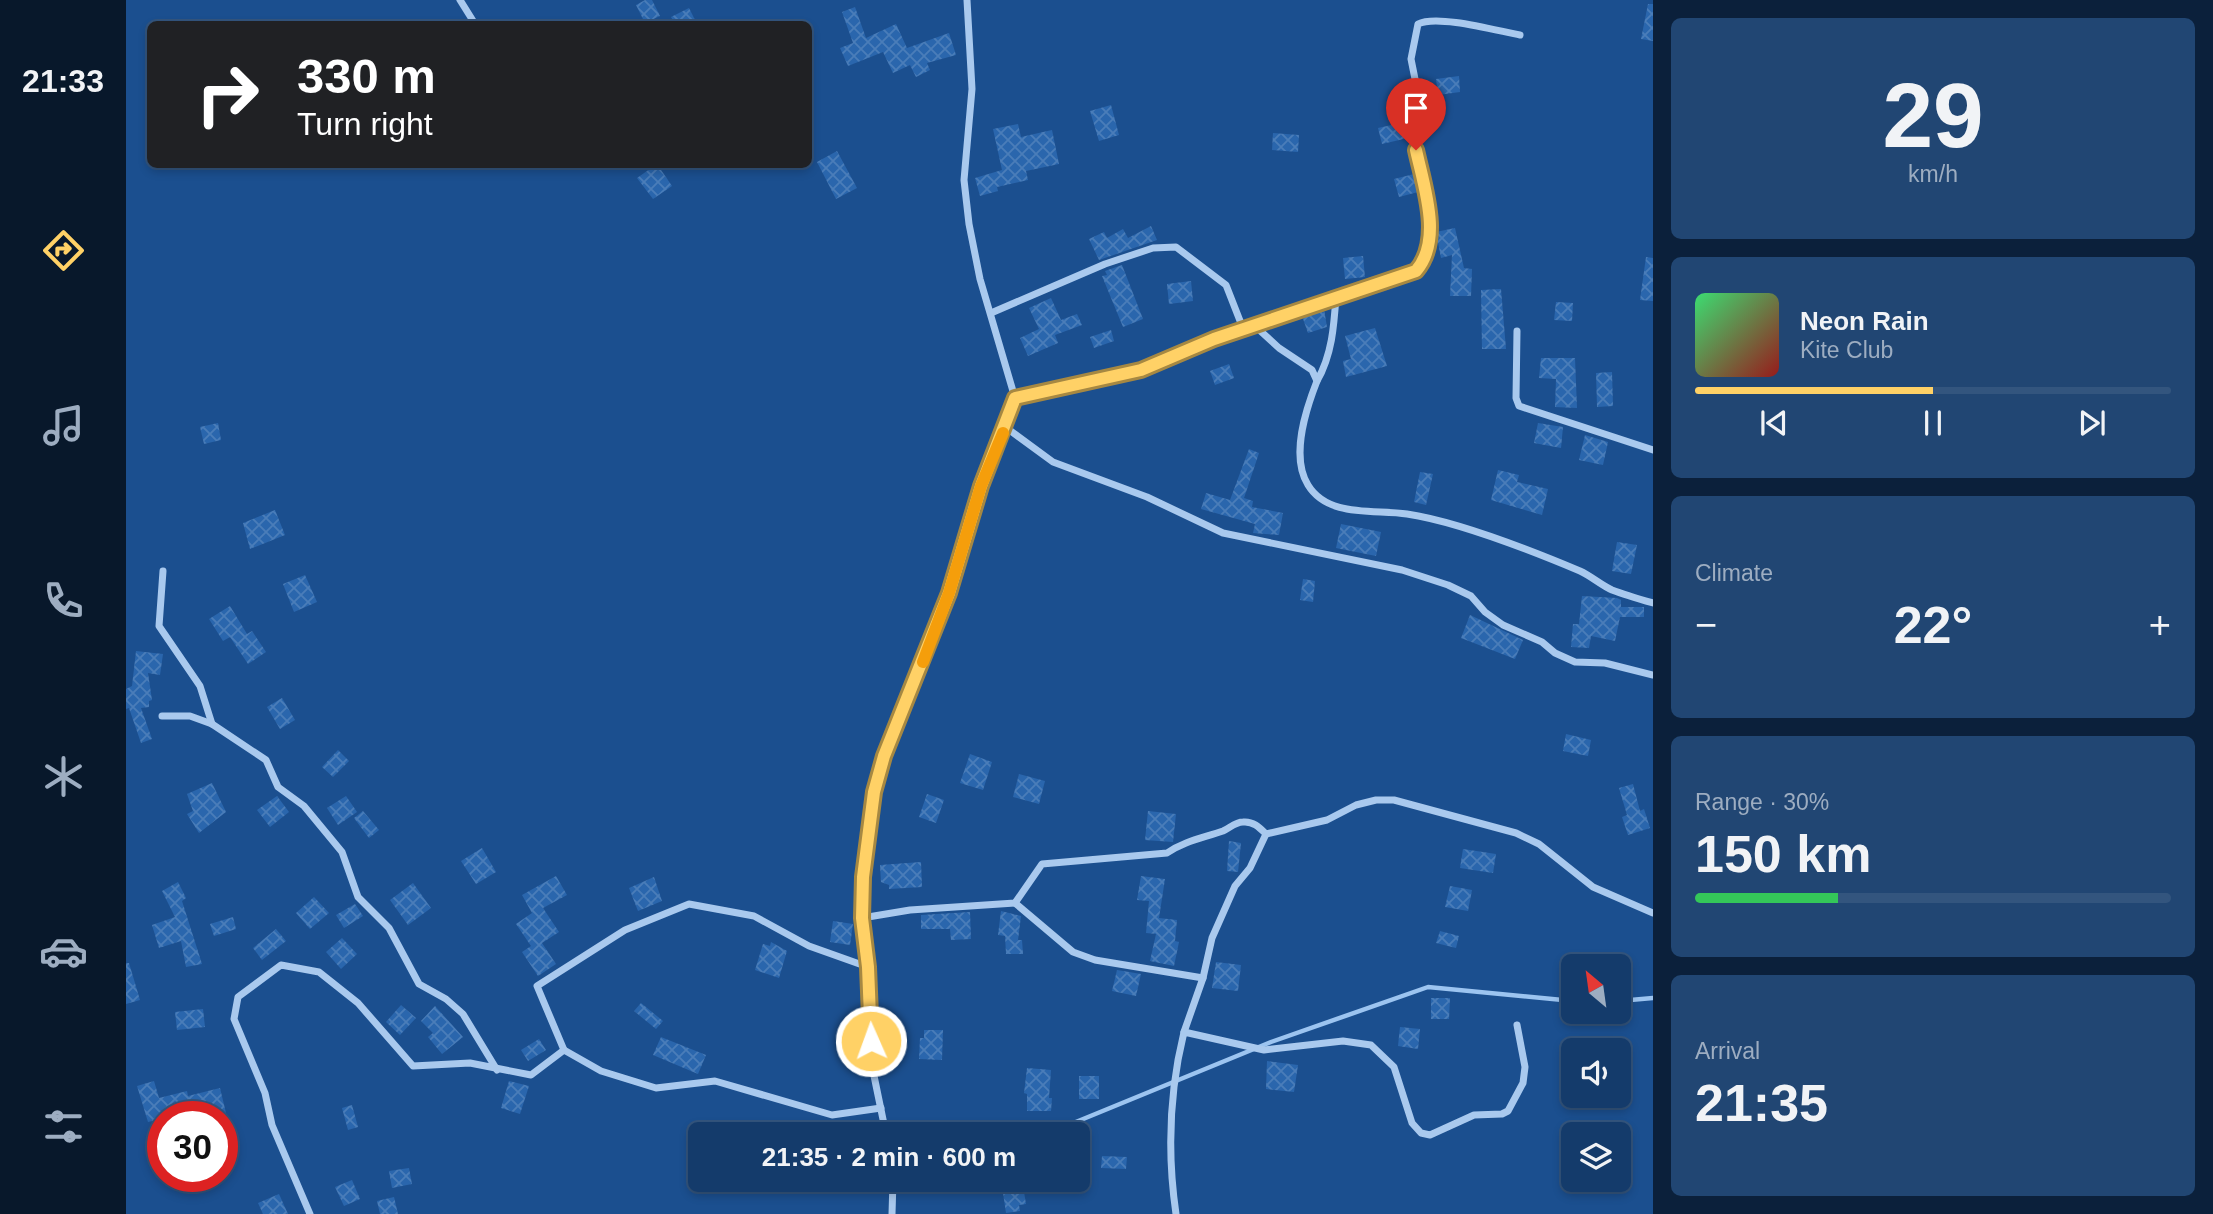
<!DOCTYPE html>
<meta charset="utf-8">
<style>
:root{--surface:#143b6b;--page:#214673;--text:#f1f3f6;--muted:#9dadc1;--line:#33557e;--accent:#ffd166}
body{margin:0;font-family:Arial,sans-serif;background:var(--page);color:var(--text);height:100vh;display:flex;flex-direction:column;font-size:26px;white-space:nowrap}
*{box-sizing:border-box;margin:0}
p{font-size:23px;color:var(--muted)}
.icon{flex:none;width:38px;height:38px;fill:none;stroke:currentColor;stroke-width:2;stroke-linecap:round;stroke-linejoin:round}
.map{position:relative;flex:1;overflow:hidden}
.panel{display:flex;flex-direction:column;gap:18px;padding:18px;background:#0b203b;width:560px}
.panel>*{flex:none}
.banner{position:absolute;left:21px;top:21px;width:665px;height:147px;border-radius:10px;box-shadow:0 4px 10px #0003,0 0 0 2px var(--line);background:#202124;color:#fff;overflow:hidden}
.needle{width:46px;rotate:331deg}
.tools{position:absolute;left:1435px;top:954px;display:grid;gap:14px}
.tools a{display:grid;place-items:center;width:70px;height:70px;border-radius:10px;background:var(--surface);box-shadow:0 4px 10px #0003,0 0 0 2px var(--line);font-size:35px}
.speed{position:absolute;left:21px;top:1101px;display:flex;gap:14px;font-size:35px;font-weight:700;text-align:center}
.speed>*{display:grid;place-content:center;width:91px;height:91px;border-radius:50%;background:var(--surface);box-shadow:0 4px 10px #0003,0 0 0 2px var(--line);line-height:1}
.speed .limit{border:10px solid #d22;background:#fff;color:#111}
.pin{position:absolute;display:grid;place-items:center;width:60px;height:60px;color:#fff;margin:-72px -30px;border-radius:50% 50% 50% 0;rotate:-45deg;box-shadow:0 0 7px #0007}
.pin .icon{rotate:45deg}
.me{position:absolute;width:77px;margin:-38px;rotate:358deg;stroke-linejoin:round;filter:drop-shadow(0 0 5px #0008)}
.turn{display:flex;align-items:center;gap:24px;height:147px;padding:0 35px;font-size:32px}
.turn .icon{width:91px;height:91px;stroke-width:2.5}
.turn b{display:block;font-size:49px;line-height:60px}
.big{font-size:52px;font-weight:800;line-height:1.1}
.panel .card{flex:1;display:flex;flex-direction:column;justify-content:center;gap:10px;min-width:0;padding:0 24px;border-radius:10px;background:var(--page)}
.panel .dial{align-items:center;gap:0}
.dial b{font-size:91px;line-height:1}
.song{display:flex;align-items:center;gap:21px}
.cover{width:84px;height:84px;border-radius:10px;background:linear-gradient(135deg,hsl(140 70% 55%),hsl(0 70% 35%))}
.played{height:7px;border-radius:4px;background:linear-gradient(90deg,var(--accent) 50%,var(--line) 50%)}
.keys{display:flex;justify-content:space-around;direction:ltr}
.heat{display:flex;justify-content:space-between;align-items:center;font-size:38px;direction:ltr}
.charge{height:10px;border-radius:5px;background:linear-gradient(90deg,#34c759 30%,var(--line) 0)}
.trip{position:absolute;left:562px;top:1122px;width:402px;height:70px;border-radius:10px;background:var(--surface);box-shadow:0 4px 10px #0003,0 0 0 2px var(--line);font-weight:800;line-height:70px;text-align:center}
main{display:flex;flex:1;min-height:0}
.tabs{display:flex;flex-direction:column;width:126px;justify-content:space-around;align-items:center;background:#08182b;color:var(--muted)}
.tabs .icon{width:49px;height:49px}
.tabs .active{color:var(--accent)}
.tabs b{font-size:32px;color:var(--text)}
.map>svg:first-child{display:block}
</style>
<main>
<nav class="tabs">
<b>21:33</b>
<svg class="icon active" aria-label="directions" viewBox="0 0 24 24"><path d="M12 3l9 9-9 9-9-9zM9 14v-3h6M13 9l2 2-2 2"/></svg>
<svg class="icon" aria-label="music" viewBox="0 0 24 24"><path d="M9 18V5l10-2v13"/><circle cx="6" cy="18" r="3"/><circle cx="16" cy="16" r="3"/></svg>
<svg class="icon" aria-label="phone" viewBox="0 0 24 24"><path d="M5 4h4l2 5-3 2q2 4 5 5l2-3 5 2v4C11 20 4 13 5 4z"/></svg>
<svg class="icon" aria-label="climate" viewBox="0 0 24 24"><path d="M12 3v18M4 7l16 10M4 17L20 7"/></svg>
<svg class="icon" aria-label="car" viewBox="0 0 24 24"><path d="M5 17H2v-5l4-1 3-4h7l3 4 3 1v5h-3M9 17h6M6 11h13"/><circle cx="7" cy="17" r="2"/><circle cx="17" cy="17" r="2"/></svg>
<svg class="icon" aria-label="filters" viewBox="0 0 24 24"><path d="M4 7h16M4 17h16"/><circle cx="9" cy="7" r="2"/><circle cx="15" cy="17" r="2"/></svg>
</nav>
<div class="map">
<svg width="1527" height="1214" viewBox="0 0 1527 1214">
<defs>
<pattern id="building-cross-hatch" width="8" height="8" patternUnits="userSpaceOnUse" patternTransform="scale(1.75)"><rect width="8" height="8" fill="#2a66ad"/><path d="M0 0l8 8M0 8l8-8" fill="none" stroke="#4a7db9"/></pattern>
</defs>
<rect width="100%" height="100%" fill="#1b4f8f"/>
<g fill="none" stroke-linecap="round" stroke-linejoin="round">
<g stroke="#9cc4f0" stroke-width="4.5">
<path d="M1493,1001L1527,998"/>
<path d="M923,1133L1145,1042L1302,987L1447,1001"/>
</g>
</g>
<g fill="url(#building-cross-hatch)">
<path d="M519,0H526L534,16L519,23L510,5Z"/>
<path d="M1522,4H1527V41L1515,39Z"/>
<path d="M729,7L740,38L770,24L781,48L823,33L830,55L801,63L804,70L790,77L784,65L767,73L757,52L722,66L714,48L727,43L716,12Z"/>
<path d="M563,8L571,24H549L545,17Z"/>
<path d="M1333,76L1334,92L1312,95L1310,79Z"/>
<path d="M985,105L993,135L973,141L964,111Z"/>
<path d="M1279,122L1282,138L1256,144L1252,128Z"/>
<path d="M892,124L895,137L926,130L933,164L900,171L902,180L871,187L872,191L854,196L849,178L876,170L867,129Z"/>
<path d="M1147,133L1173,135L1172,152L1146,150Z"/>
<path d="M711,151L731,188L710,199L691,162Z"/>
<path d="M531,164L546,186L527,199L511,178Z"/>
<path d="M1288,174L1292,192L1273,197L1268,179Z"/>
<path d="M1025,226L1031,240L973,260L963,239L978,232L981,238L997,229L1002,238Z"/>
<path d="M1329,228L1338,268L1346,269L1345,296H1324L1326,255L1315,258L1310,232Z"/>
<path d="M1237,256L1239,277L1219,279L1217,258Z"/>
<path d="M1520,257L1527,258V301L1514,300Z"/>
<path d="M996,265L1017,319L997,327L976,276L981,275L979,271Z"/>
<path d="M1065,281L1067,301L1043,304L1041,284Z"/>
<path d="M1375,289L1380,349H1356L1355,290Z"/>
<path d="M925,298L935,320L951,314L956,325L929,335L932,343L902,356L894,338L913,329L903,308Z"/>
<path d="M1430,302L1447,303L1446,321L1428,320Z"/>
<path d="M1198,309L1201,327L1182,333L1176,316Z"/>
<path d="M1249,328L1261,366L1220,377L1217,361L1225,359L1219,336Z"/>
<path d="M985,330L988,341L968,348L964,337Z"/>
<path d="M1415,358H1449L1451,408L1429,407L1430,379L1413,378Z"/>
<path d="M1103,364L1108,378L1089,385L1084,371Z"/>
<path d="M1486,372L1487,406L1471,407L1470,373Z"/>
<path d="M92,423L95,440L78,444L74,427Z"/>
<path d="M1412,423L1437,427L1435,448L1408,443Z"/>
<path d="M1459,435L1482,442L1477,465L1453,460Z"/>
<path d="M1123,449L1133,453L1118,498L1127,501L1126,507L1157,513L1153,535L1127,533L1129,524L1075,509L1080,493L1104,500Z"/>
<path d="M1372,470L1393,475L1391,482L1422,489L1416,515L1365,500Z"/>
<path d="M1294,472L1307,474L1300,505L1288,502Z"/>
<path d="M149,510L159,535L124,549L117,523Z"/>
<path d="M1215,524L1255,532L1250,556L1210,548Z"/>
<path d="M1491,542L1511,545L1505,574L1486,571Z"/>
<path d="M179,575L191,602L168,612L157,584Z"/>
<path d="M1177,579L1189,581L1187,602L1174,600Z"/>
<path d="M1456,596L1491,598L1495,600V607H1518V617H1494L1489,641L1465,636L1463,648L1445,647L1447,624H1453Z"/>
<path d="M104,606L121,634L126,631L140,652L122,664L104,637L97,641L83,619Z"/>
<path d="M1344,615L1397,640L1389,659L1335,638Z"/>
<path d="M10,651L37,654L34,675L22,673L26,700L23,701V707L15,708L26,739L15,743L3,708L0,709V689L6,686Z"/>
<path d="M156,698L169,720L154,729L141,707Z"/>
<path d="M1440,734L1465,740L1462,756L1437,751Z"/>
<path d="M212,750L223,761L207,777L196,767Z"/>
<path d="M844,754L866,762L857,790L834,783Z"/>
<path d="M893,774L919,781L913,804L887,797Z"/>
<path d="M86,783L100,812L73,833L61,814L67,811L61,794Z"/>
<path d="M1507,784L1514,811L1518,809L1524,828L1502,835L1496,817L1501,815L1493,788Z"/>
<path d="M801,794L818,800L810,823L793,817Z"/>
<path d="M151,796L163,812L144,827L131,810Z"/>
<path d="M220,796L231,812L212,825L201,808Z"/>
<path d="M237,811L253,830L243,838L228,818Z"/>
<path d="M1022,811L1050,814L1047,842L1019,840Z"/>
<path d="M1103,841L1115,843L1112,872L1101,871Z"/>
<path d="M356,848L370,872L350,884L335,861Z"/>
<path d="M1337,849L1370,854L1367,873L1334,868Z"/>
<path d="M795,862L796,887L763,889V885L755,882L754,865Z"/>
<path d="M430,876L441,895L417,908L433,932L416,943L430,964L412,976L396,952L405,946L390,924L406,913L396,895Z"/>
<path d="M1015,876L1039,879L1033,918L1051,920L1049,941L1053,942L1048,966L1024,961L1030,934L1020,933L1023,901L1011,900Z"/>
<path d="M528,877L536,901L512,911L503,888Z"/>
<path d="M52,882L60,898L56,901L76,964L60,967L55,941L33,948L26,925L49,917L36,891Z"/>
<path d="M287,883L305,908L282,925L264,900Z"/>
<path d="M1324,886L1346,890L1342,911L1319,907Z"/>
<path d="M188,897L203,913L184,929L170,913Z"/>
<path d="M229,904L237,916L218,928L210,915Z"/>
<path d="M875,911L895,916L892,940H896L897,954H880L879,936L872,935Z"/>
<path d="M844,912L845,939L825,940L824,929H795V915Z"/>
<path d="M107,917L110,929L88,936L84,924Z"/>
<path d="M707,921L727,924L724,945L704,942Z"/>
<path d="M150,929L160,941L136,960L127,948Z"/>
<path d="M1314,931L1333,936L1330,948L1310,943Z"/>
<path d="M216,938L231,954L215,969L200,952Z"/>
<path d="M645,942L661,951L653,978L629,970L637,944L644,946Z"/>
<path d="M1090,962L1115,965L1112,991L1086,988Z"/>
<path d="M0,963H3L14,1000L0,1004Z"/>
<path d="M991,970L1015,974L1010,996L986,991Z"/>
<path d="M1305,998H1324L1323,1019H1305Z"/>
<path d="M515,1003L537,1021L530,1029L508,1011Z"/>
<path d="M275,1005L290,1018L274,1035L260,1022Z"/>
<path d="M309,1006L337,1037L316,1054L302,1037L307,1033L295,1021Z"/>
<path d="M77,1009L79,1027L51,1030L49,1012Z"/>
<path d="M1274,1027L1294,1029L1292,1049L1272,1046Z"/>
<path d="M798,1030H817L816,1060L793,1059L794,1038H798Z"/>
<path d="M535,1037L580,1055L572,1074L527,1055Z"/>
<path d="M413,1039L420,1050L402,1061L395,1050Z"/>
<path d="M1141,1061L1172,1065L1168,1092L1140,1089Z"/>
<path d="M901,1068L925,1070L923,1098H926L925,1111H901V1094L898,1093Z"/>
<rect x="953" y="1076" width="20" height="23"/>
<path d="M28,1081L33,1098L61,1091L62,1096L94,1088L100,1113L82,1116L80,1108L22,1122L11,1086Z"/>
<path d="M383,1081L403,1086L394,1114L375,1108Z"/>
<path d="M226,1105L232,1127L222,1130L216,1108Z"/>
<path d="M976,1156L1001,1157L1000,1169L975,1168Z"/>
<path d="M283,1168L286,1184L266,1188L263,1171Z"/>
<path d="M226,1180L234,1199L218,1206L209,1187Z"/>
<path d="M875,1180H896L900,1204L893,1205L894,1211L880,1213Z"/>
<path d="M153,1194L162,1214H137L132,1203Z"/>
<path d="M268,1197L272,1214H254L251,1201Z"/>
</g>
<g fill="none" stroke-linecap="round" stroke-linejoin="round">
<g stroke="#a9c9ee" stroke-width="7">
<path d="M334,0L349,24"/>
<path d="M865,313L979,264L1027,248L1050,247L1100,285L1118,331"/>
<path d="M1130,327L1226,290L1267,280L1290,270L1298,262L1304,249L1303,221L1287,131L1293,99L1285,59L1292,24C1311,14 1372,31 1394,35"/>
<path d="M1391,331L1390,398L1393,406L1527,450"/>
<path d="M1191,381C1206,355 1208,326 1210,296"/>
<path d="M889,398L1015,370L1088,339L1130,327L1153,348L1186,370L1191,381C1180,409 1164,456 1182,485C1202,518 1249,509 1281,514C1334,522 1404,550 1454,571C1465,576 1475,585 1486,590C1499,595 1513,599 1527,603"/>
<path d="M878,426L927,462L1021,497L1097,533L1276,570L1322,585L1345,596L1359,612L1377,625L1416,642L1429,653L1449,662L1479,663L1527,675"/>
<path d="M37,571L33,626L74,686L86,724"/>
<path d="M36,716H64L86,724L140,760L152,787L178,806L216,852L232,897L263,928L293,984L320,999L337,1014L371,1070"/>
<path d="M1140,834L1201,820L1230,805L1250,800H1268L1390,833L1413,844L1467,887L1527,913"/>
<path d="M889,903L947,952L969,960L1077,978"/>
<path d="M736,918L784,910L889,903L916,864L1041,853C1058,841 1077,838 1097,831C1104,828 1109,822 1117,822C1127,821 1133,827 1140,834L1124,868L1109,886L1086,938L1077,978L1058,1032"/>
<path d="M438,1050L411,986L499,930L563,904L628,916L683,946L742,967"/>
<path d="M760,1134L746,1066L742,967L736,918L737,876L748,792L758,756L823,593L855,486L889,398L854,279L843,224L838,180L846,89L841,0"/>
<path d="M184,1214L146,1125L139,1093L108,1019L112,997L155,965L193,972L232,1003L287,1066L344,1063L405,1075L438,1050L475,1071L530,1088L589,1081L706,1115L755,1108"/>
<path d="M766,1214L767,1180"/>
<path d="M1050,1214C1041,1152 1043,1093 1058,1032L1138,1050L1217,1041L1245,1045L1268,1067L1286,1123L1295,1133L1304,1135L1348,1115L1376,1114L1382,1111L1397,1083L1399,1067L1391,1025"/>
</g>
</g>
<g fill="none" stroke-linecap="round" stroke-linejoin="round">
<defs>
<path id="route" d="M745,1041L742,967L736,918L737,877L748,792L758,756L823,593L855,486L889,398L1015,370L1088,339L1290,271C1317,240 1298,187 1290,150"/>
</defs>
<use href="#route" stroke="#a68842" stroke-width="18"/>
<use href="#route" stroke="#ffd166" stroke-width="12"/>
<path stroke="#f59e0b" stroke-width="12" d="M797,662L823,593L855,486L877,433"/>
</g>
</svg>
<div class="tools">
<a><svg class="needle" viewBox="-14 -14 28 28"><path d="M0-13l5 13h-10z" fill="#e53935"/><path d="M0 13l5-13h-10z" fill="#9dadc1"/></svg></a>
<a><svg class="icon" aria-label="sound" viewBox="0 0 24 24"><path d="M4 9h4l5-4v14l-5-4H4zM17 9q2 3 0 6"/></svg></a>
<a><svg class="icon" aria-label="layers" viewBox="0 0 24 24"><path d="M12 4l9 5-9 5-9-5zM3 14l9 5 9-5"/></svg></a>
</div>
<div class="speed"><div class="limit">30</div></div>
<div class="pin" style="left:1290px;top:150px;background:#d93025"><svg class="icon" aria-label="arrive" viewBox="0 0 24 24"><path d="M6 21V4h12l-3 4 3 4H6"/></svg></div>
<svg class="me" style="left:745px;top:1041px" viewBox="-20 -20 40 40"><circle r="17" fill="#ffd166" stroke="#fff" stroke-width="3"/><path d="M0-11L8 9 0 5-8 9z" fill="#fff"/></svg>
<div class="trip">21:35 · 2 min · 600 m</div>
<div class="banner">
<div class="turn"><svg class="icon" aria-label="right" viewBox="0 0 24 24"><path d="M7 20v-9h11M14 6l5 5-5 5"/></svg><div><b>330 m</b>Turn right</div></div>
</div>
</div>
<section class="panel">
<div class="card dial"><b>29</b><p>km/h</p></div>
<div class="card">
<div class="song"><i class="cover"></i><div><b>Neon Rain</b><p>Kite Club</p></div></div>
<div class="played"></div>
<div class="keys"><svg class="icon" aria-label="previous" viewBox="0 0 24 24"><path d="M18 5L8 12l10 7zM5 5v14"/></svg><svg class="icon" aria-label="pause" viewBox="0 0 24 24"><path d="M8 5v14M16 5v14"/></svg><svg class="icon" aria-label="next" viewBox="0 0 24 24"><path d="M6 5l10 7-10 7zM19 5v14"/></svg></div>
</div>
<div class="card"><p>Climate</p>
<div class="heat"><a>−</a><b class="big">22°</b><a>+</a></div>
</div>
<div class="card"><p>Range · 30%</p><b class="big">150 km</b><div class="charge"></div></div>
<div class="card"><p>Arrival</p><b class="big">21:35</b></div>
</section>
</main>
